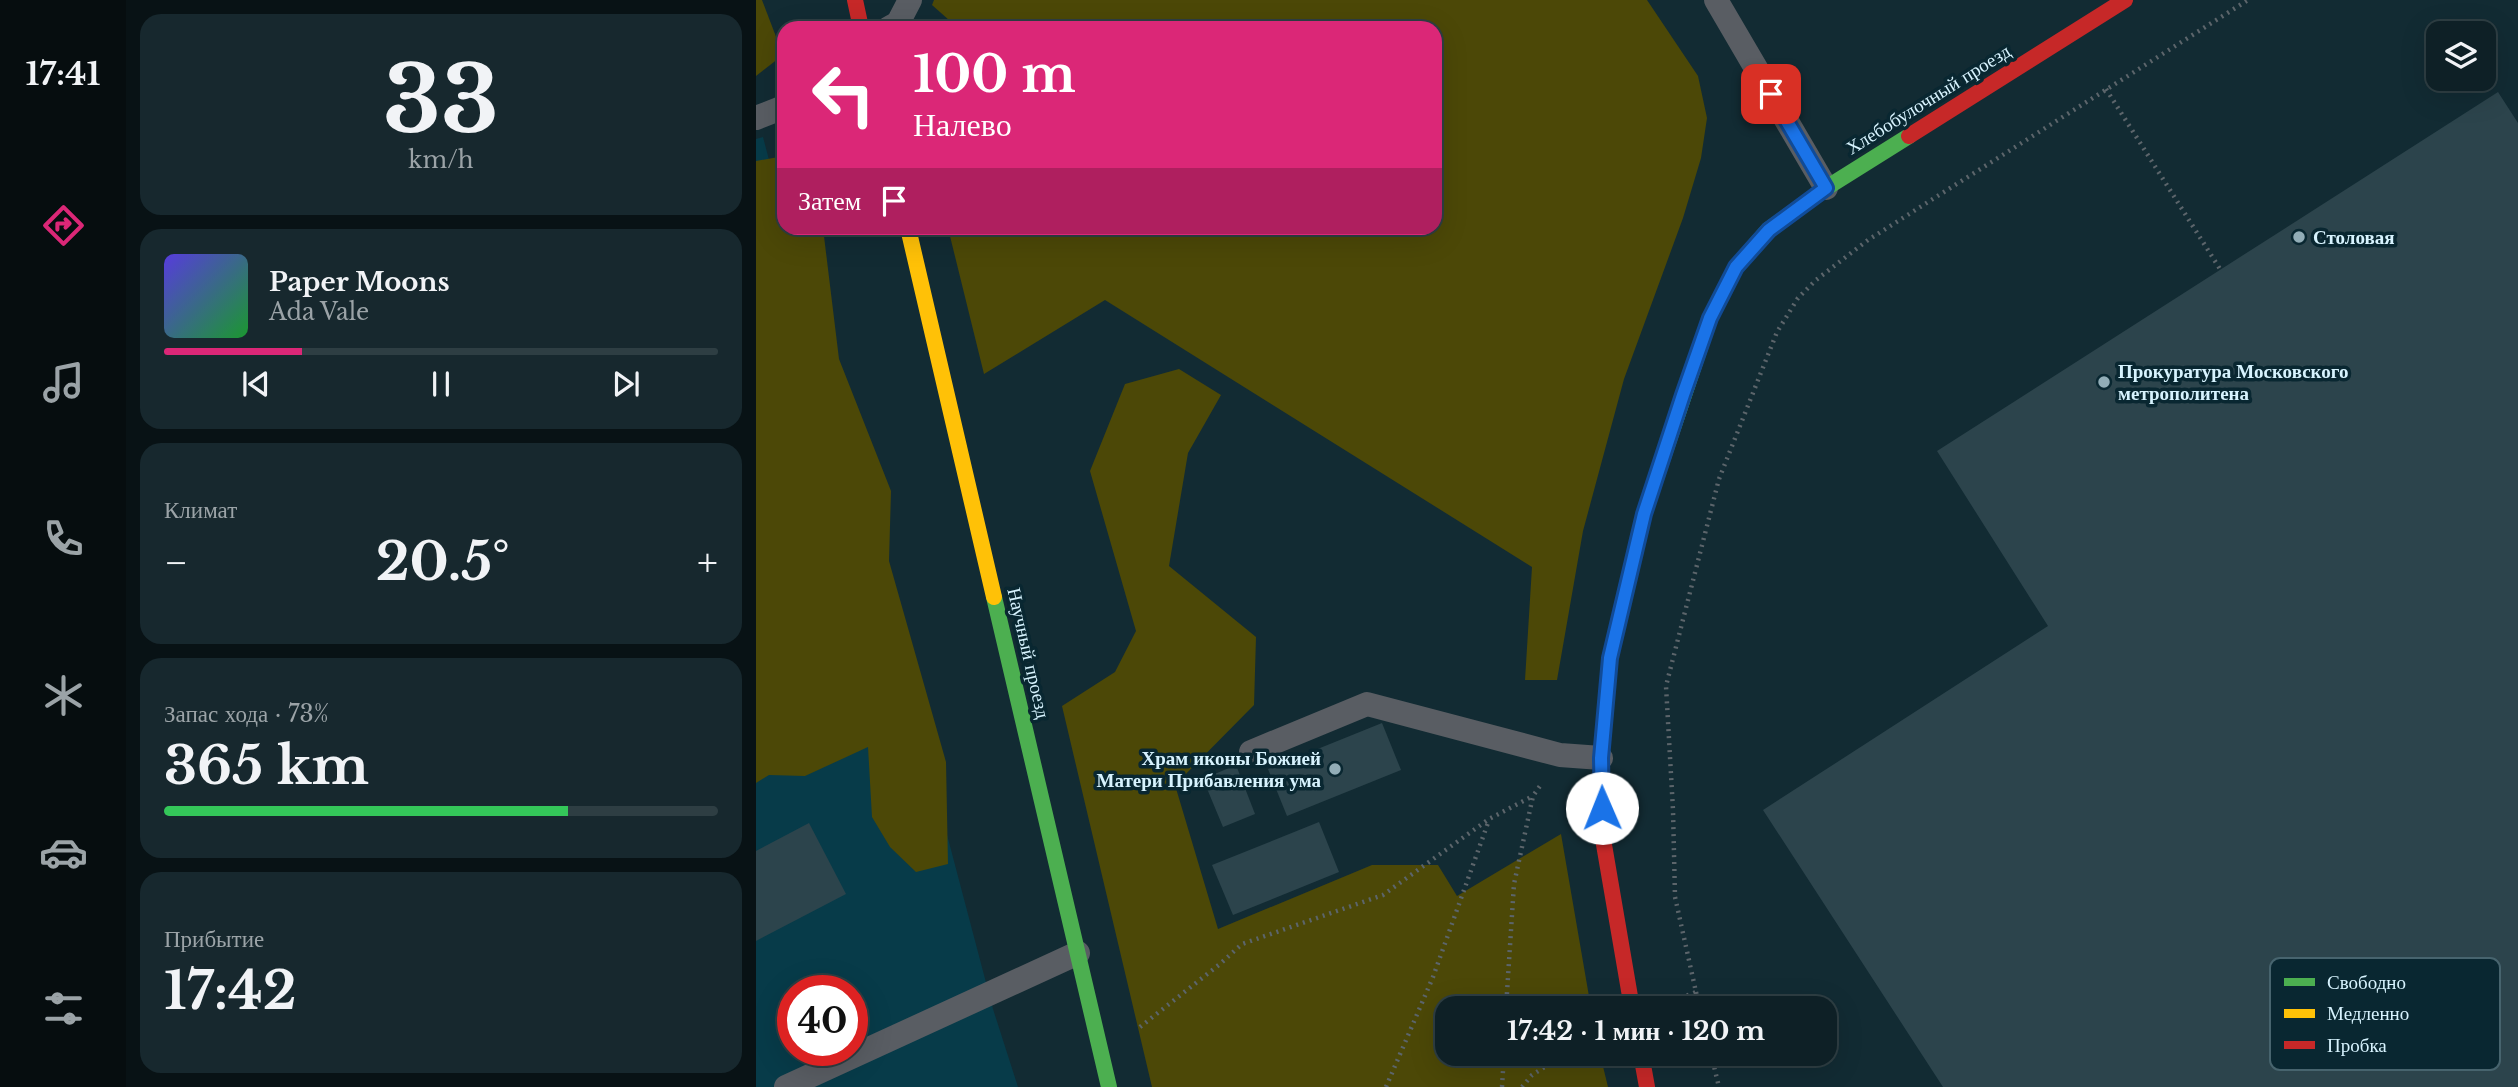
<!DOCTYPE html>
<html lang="ru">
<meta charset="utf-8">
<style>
:root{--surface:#0e2026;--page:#17282e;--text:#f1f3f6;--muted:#9ba3a7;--line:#2e3e43;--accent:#db2777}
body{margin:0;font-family:"Libre Baskerville",serif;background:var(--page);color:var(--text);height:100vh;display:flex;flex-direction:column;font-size:26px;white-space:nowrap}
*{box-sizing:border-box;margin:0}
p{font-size:23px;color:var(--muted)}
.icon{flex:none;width:38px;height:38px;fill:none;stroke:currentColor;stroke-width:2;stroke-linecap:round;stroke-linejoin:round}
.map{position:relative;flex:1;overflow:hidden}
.side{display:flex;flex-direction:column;gap:14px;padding:14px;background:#081215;width:630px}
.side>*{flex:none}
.hud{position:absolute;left:21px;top:21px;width:665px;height:214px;border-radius:21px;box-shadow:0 7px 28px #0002,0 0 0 2px var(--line);background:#db2777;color:#fff;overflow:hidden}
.buttons{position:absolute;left:1670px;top:21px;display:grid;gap:14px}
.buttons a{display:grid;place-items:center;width:70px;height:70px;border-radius:14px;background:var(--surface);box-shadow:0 7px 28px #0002,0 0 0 2px var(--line);font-size:35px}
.speed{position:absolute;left:21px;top:975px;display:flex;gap:14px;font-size:35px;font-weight:700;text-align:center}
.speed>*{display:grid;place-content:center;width:91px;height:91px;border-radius:50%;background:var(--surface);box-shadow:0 7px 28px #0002,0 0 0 2px var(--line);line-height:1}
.speed .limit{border:10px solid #d22;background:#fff;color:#111}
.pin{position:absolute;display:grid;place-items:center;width:60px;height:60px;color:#fff;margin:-30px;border-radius:14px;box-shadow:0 4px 10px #0006}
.me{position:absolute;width:77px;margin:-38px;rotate:359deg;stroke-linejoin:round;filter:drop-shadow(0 0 5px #0008)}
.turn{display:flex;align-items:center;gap:24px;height:147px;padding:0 21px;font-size:32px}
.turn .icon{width:91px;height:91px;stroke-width:2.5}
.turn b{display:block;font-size:49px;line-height:60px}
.then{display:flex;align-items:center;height:66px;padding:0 21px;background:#0003;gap:14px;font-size:26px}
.big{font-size:52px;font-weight:700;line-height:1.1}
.side .card{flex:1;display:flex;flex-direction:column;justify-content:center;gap:10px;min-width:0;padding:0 24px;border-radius:21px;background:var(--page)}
.side .dial{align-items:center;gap:0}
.dial b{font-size:91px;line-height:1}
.song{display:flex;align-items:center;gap:21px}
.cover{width:84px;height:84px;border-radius:10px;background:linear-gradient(135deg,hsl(250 70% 55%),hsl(130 70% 35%))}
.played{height:7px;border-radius:4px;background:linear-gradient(90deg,var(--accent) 25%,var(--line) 25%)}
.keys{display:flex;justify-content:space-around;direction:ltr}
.heat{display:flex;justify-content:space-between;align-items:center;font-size:38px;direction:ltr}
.charge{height:10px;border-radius:5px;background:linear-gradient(90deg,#34c759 73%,var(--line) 0)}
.trip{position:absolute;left:679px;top:996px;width:402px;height:70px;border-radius:21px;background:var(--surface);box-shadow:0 7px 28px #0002,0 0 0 2px var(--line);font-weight:700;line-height:70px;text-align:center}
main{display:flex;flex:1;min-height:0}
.menu{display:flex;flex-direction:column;width:126px;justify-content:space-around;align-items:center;background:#060d0f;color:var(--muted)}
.menu .icon{width:49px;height:49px}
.menu .active{color:var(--accent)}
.menu b{font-size:32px;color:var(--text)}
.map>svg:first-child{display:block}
</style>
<main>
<nav class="menu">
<b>17:41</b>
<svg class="icon active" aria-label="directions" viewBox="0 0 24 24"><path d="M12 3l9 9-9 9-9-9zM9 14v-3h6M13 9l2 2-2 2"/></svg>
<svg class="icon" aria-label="music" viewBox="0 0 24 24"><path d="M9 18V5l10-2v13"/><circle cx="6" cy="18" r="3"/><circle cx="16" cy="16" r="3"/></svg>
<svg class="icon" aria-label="phone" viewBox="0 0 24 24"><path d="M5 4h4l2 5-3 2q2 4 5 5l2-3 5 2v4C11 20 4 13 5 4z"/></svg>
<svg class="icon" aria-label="climate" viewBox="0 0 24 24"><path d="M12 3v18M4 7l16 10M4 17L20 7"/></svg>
<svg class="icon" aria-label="car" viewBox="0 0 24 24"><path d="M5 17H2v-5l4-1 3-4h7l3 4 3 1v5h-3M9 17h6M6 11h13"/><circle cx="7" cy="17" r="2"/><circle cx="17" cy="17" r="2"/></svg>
<svg class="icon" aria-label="filters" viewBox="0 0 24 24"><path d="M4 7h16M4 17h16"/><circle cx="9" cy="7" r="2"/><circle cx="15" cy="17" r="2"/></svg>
</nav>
<section class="side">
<div class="card dial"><b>33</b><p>km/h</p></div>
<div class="card">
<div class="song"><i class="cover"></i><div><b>Paper Moons</b><p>Ada Vale</p></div></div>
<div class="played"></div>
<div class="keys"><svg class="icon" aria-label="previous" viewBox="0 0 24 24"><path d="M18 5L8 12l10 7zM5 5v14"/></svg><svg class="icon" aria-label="pause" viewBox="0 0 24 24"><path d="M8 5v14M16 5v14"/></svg><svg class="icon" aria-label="next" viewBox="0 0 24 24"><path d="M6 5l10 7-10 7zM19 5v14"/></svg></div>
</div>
<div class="card"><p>Климат</p>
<div class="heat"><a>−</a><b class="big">20.5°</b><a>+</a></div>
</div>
<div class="card"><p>Запас хода · 73%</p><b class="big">365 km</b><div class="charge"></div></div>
<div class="card"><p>Прибытие</p><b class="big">17:42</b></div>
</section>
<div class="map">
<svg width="1762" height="1087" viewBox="0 0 1762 1087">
<rect width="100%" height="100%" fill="#122b33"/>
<path fill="#073b49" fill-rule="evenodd" d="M7,137L28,217V228H31L237,1009L262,1087H0V139ZM37,990H96V1050H37Z"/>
<g fill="#4c4807">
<path d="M0,0H6L27,55L0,76Z"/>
<path d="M178,0H891L942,76L951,118L945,158L927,218L868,379L827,531L801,680H769L776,567L349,300L228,374L192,228H679V28H202L176,5Z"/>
<path d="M28,156V228H67L83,359L135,491L133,561L190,762L192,864L160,872L134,847L116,817L112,747L49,776L13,775L0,783V161Z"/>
<path d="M423,369L465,395L432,453L413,566L500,637L498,705L419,785L462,929L616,865H682L701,896L805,834L835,1008H691V1054H844L852,1087H396L306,706L359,672L380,631L334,471L369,384Z"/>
</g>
<g fill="#2c444c">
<path d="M1742,92L1762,123V1087H1187L1007,810L1292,626L1181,451Z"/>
<path d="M626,723L645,770L531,816L512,769Z"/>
<path d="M480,765L499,814L467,827L447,779Z"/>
<path d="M563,822L583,872L477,915L456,865Z"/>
<path d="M53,823L90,894L0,941V851Z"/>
</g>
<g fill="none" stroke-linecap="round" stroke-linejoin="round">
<g stroke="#5c656b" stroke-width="4.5" stroke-dasharray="2 5" stroke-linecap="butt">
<path d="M1350,89L1464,269"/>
<path d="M940,992L944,1008"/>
<path d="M918,1001L940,992L919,897L917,810L910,686L963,479L1021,332L1042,298L1060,280L1112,240L1492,0"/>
<path d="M750,1008L758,884L777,796L784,786"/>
<path d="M384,1027L464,964L486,944L627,895L733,819L777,796"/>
<path d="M955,1054L963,1087"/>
<path d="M630,1087L677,977L733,820"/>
<path d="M746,1087L748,1054"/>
<path d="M766,1087L776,1075L809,1054"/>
</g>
<g stroke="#595d63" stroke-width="24">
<path d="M960,0L1070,188"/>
<path d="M133,28L142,23L154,0"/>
<path d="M0,118L28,107"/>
<path d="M495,752L611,704L804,755L845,758"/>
<path d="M30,1087L322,953"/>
</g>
<g stroke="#4caf50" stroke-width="16">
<path d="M882,538L888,514L954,318L980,267L1012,230L1070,188L1153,136"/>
<path d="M238,597L353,1087"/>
</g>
<path stroke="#ffc107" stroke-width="16" d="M152,228L238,597"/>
<g stroke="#c62828" stroke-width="16">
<path d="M99,0L105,28"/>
<path d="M1153,136L1369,0"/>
<path d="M876,1008L846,833L845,758L854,658L882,538"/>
<path d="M885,1054L891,1087"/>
</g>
</g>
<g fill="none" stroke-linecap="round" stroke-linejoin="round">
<defs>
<path id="route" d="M846,808L845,758L854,658L888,514L927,395L954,318L980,267L1013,230L1070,188L1015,94"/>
</defs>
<use href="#route" stroke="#114b97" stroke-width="18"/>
<use href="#route" stroke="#1a73e8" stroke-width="12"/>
</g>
<g fill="#92adb7" stroke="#092731" stroke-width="2.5">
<circle cx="1543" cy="237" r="7"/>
<circle cx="1348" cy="382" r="7"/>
<circle cx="579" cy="769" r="7"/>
</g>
<g text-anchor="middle" stroke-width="7" stroke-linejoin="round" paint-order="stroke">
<g font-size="19" fill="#d7f3fe" stroke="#092731">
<text transform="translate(1172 99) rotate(-32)" y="7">Хлебобулочный проезд</text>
<text transform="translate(273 653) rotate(77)" y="7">Научный проезд</text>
</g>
<g font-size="19" font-weight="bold" fill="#d7f3fe" stroke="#092731" text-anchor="start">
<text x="1557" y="244">Столовая</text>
<text x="1362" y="378">Прокуратура Московского<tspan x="1362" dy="22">метрополитена</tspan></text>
<text x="565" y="765" text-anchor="end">Храм иконы Божией<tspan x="565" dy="22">Матери Прибавления ума</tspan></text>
</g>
</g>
<rect x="1514" y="958" width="230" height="112" rx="10" fill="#092731" stroke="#47646e" stroke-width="2"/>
<rect x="1528" y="978" width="31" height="8" fill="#4caf50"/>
<rect x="1528" y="1009" width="31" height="9" fill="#ffc107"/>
<rect x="1528" y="1041" width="31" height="8" fill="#c62828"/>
<g font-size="19" fill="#d7f3fe">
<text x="1571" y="989">Свободно</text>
<text x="1571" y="1020">Медленно</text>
<text x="1571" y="1052">Пробка</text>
</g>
</svg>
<div class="buttons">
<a><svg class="icon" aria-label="layers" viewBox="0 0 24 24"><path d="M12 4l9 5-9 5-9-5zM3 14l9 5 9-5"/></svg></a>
</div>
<div class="speed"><div class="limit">40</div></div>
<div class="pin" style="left:1015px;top:94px;background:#d93025"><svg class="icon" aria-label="arrive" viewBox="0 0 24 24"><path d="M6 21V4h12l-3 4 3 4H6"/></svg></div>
<svg class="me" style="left:846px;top:808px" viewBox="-20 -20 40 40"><circle r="19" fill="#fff"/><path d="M0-13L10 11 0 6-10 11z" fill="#1a73e8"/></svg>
<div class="trip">17:42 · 1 мин · 120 m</div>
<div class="hud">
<div class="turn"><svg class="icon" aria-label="left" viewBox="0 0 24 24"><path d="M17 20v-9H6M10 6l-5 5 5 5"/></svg><div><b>100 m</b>Налево</div></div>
<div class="then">Затем<svg class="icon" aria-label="arrive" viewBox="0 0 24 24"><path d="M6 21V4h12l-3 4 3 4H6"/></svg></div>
</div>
</div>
</main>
